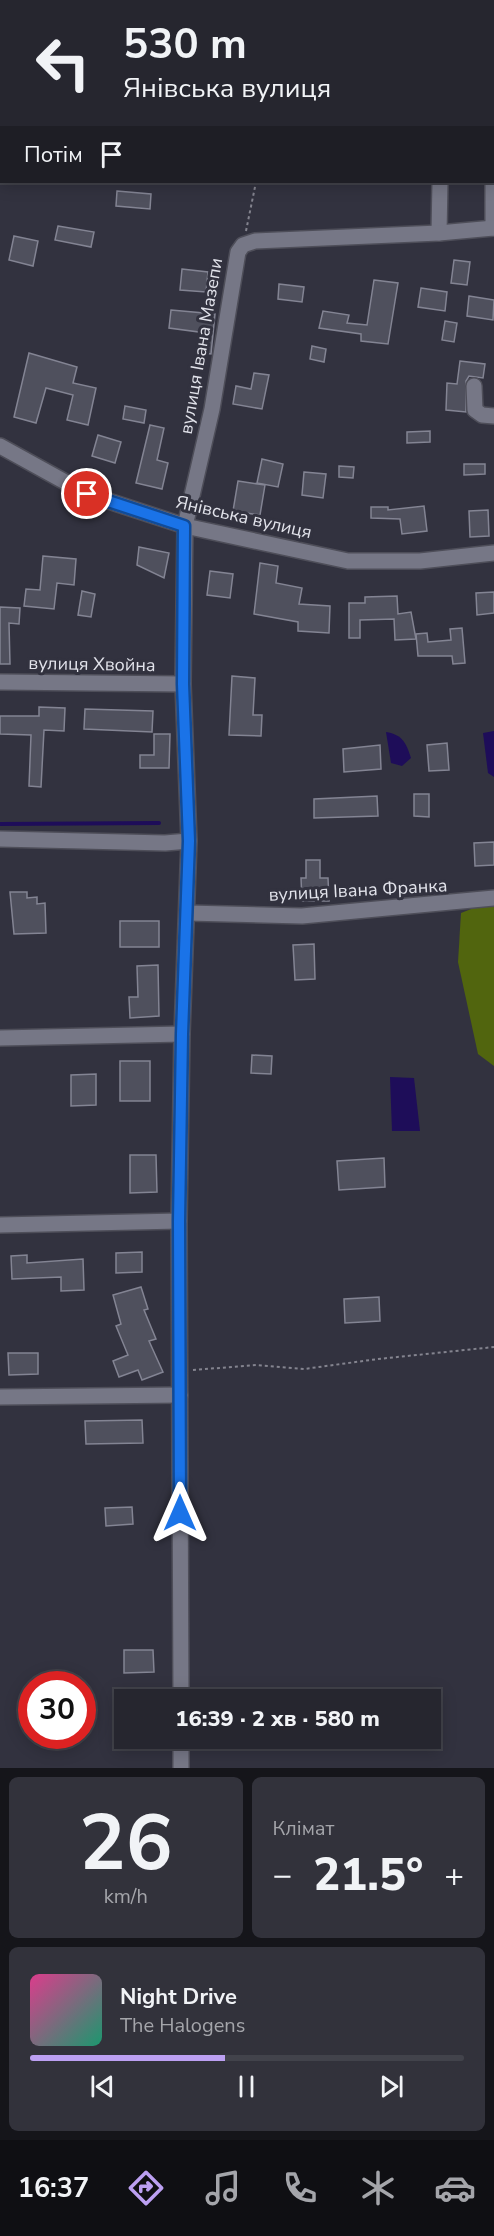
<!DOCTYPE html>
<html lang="uk">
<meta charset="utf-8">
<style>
:root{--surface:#26262f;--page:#32323b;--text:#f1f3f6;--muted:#a4a5aa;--line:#42434b;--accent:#bca0f2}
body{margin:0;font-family:"Nunito Sans",sans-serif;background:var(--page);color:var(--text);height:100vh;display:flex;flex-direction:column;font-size:22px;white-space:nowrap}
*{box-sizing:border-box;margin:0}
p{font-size:20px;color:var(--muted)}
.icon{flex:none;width:33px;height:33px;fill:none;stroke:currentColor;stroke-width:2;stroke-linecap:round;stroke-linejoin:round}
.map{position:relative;height:1768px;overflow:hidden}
.panel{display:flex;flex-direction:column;gap:9px;padding:9px;background:#15151a;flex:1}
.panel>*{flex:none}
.guide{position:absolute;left:0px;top:0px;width:495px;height:183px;box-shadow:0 3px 15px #0003,0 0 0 2px var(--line);background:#26262f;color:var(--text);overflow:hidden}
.speed{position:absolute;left:18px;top:1671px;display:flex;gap:12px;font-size:30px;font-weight:700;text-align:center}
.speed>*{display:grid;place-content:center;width:78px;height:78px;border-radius:50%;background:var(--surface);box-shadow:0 3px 15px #0003,0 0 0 2px var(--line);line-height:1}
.speed .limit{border:9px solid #d22;background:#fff;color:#111}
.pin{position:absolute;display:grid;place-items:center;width:51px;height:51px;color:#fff;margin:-26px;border:3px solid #fff;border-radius:50%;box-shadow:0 2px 6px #0007}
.me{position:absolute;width:66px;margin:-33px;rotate:0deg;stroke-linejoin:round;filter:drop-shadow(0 0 4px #0008)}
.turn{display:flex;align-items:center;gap:21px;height:126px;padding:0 24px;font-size:27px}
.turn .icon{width:78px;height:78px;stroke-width:2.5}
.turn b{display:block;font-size:42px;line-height:51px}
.then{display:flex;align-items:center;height:57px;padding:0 24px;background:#0003;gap:12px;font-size:22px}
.big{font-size:45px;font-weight:800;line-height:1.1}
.panel .card{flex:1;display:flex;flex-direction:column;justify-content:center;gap:9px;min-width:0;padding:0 21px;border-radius:9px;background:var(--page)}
.panel .dial{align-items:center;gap:0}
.dial b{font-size:78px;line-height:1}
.song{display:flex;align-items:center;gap:18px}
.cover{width:72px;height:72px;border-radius:9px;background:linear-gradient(135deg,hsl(330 70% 55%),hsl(160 70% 35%))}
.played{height:6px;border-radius:3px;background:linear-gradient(90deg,var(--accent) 45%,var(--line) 45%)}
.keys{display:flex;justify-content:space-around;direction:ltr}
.heat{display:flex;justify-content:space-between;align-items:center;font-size:33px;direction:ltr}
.panel .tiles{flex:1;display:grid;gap:9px;grid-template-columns:1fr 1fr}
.card:last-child{grid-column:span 2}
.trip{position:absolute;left:114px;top:1689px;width:327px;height:60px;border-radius:0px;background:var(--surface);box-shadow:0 3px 15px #0003,0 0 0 2px var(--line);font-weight:800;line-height:60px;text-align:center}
.dock{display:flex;height:96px;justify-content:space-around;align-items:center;background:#0f0f13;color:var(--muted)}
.dock .icon{width:42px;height:42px}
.dock .on{color:var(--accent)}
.dock b{font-size:27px;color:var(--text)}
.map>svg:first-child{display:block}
</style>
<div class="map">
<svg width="494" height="1768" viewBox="0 0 494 1768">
<rect width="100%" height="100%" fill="#32323f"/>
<path fill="#51650e" d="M494,900V1066L478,1054L458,962L461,913Z"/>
<g fill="#1e0d59">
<path d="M494,731V777L488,773L483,733Z"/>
<path d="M386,732C403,735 406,743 411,758L402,766L391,763Z"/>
<path d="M390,1077L414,1078L420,1131H392Z"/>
</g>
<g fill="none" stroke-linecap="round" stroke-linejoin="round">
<path stroke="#1e0d59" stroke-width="4" d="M0,824L159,823"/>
</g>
<g fill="#4f505d" stroke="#838493" stroke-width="1.5">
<path d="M117,191L151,194L150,209L116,206Z"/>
<path d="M58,226L94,232L91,247L55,240Z"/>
<path d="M14,236L38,241L33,266L9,260Z"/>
<path d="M454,260L470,262L467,285L451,283Z"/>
<path d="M182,269L208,272L206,292L180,290Z"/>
<path d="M374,280L398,283L388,344L361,341V334L319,328L323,311L349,315L347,323L367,325Z"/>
<path d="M279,284L304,287L302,302L278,299Z"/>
<path d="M421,288L447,292L445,311L418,307Z"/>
<path d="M469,296L494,300L493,320L467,316Z"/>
<path d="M171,310L215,314L211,354L203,353L206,333L169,328Z"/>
<path d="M445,321L457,323L454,342L442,340Z"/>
<path d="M312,346L326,349L324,362L310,359Z"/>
<path d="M29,353L77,367L73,383L96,388L88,425L67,420L73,395L46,388L36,423L14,417Z"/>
<path d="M460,361L485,364L483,378L469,376L466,381V412L446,410L447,383L457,384Z"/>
<path d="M254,373L269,375L262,409L233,404L236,386L251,389Z"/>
<path d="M125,406L146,410L144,423L123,419Z"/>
<path d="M150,425L164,428L157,460L168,463L162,489L136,483Z"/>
<path d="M430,431V442L407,443V432Z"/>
<path d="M98,435L121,442L115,463L92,456Z"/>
<path d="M262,459L283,464L278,487L257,483Z"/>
<path d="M464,464H485V474L464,475Z"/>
<path d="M339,466L354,467L353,478L339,477Z"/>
<path d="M304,472L326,474L323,498L302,495Z"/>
<path d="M238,481L265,485L260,515L233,511Z"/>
<path d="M424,506L427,531L402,534L400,519L371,518V507H388V510Z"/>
<path d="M488,510L489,536L470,537L469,511Z"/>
<path d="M139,547L169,553L164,578L137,565Z"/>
<path d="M43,556L76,559L74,585L57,583L54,609L24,606L26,589L40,590Z"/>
<path d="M260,563L278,566L276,583L302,588L299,604L330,606L329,633L298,631V622L254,614Z"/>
<path d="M210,571L233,574L230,598L207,595Z"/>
<path d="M82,591L95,594L91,617L78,615Z"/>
<path d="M494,592V613L477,615L476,593Z"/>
<path d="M397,596L398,614L411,612L416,639L395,640L394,619L360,620V638H349V603H365V597Z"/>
<path d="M0,607L20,608L19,624L9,623L10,664H0Z"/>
<path d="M462,628L465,663L453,664L452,656H418L416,634L427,633L428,642L451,640L450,629Z"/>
<path d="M232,676L255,678L253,715H262L261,736L229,735Z"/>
<path d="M39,707L65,708L64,731L44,730L41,787L29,786L31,735L0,734V716H39Z"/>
<path d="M85,709L153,711L152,732L84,729Z"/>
<path d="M154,734H170L169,768H140V755H154Z"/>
<path d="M447,743L449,770L429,771L427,745Z"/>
<path d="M380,745L381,769L344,772L343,749Z"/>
<path d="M414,794H429V817L414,816Z"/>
<path d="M377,796L378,816L314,818V799Z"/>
<path d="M494,842V865L475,866L474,843Z"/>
<path d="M306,860H320V878H328L329,901H302L301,878H306Z"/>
<path d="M10,892H27V898L37,897V904L45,903L46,933L14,934Z"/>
<rect x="120" y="921" width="39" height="26"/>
<path d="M314,944L315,979L295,980L293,945Z"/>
<path d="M158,965L159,1016L130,1018L129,997H138L137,966Z"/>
<path d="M252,1055L272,1056L271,1074L251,1073Z"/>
<rect x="120" y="1061" width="30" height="40"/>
<path d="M96,1074V1105L71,1106V1075Z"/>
<path d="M130,1155H156L157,1192L130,1193Z"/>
<path d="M384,1158L385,1187L339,1190L337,1161Z"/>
<path d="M142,1252V1272L116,1273V1253Z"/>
<path d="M27,1255V1263L83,1259L84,1290L61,1291V1277L12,1279L11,1256Z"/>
<path d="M141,1287L148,1309L144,1310L156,1339L149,1341L163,1372L142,1380L138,1370L119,1377L113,1361L128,1355L116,1326L121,1324L113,1295Z"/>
<path d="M379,1297L380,1321L345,1323L344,1299Z"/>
<path d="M8,1353H38V1374L9,1375Z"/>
<path d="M142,1420L143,1443L86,1444L85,1421Z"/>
<path d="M132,1507L133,1524L106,1526L105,1508Z"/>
<path d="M124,1650H153L154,1672L124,1673Z"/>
</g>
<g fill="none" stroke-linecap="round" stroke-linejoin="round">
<defs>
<g id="minor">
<path d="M437,0V2"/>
<path d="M147,2V0"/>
<path d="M0,11L2,13"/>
<path d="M0,52L2,46"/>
<path d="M493,182V228"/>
<path d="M439,233L440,182"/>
<path d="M474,386L475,410L482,415L494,416"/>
<path d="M0,446L87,494L185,526L348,561H420L494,553"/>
<path d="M0,682L183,684"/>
<path d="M0,839L165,843L189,841"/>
<path d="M188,913L302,916L494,898"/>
<path d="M0,1038L182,1034"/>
<path d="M0,1225L179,1221"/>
<path d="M0,1397L180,1395"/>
<path d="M181,1700L179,1221L182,1034L189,841L183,684L185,526L212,409L238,252L243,245L255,241L439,233L494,228"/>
<path d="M181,1768V1738"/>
</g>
</defs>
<use href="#minor" stroke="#4e4e59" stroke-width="18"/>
<g stroke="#84848f" stroke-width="2" stroke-dasharray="3 3" stroke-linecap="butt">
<path d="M250,0L251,2"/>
<path d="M246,231L256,182"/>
<path d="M193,1370L257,1365L304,1369L378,1359L494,1347"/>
</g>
<use href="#minor" stroke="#767786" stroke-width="15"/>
</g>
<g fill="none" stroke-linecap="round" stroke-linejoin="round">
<defs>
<path id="route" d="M87,494L184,526L183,684L189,841L182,1034L179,1221L180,1513"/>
</defs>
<use href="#route" stroke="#114b97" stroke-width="15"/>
<use href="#route" stroke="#1a73e8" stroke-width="10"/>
</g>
<g text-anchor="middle" stroke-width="6" stroke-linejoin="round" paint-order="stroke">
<g font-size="18" fill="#e2e3eb" stroke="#32323f">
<text transform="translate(201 346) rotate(-80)" y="6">вулиця Івана Мазепи</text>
<text transform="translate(244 517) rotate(13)" y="6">Янівська вулиця</text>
<text transform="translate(92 664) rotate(1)" y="6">вулиця Хвойна</text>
<text transform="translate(358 890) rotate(-3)" y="6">вулиця Івана Франка</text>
</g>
</g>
</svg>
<div class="speed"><div class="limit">30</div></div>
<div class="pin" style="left:87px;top:494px;background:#d93025"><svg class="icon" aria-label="arrive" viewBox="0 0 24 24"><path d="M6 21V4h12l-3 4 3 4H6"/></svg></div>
<svg class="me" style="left:180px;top:1513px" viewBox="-20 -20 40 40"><path d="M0-17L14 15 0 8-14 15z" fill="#1a73e8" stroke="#fff" stroke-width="4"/></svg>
<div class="trip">16:39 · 2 хв · 580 m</div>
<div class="guide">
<div class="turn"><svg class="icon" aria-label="left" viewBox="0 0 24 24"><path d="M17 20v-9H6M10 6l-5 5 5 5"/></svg><div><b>530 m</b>Янівська вулиця</div></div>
<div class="then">Потім<svg class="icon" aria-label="arrive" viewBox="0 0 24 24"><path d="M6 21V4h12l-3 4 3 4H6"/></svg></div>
</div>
</div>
<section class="panel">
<div class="tiles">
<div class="card dial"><b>26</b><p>km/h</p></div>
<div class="card"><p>Клімат</p>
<div class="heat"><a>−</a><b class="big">21.5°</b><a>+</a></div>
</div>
<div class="card">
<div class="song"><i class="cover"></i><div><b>Night Drive</b><p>The Halogens</p></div></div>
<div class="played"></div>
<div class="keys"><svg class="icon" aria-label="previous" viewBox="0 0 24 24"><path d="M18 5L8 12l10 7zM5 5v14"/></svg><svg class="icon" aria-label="pause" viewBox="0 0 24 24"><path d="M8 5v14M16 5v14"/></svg><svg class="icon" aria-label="next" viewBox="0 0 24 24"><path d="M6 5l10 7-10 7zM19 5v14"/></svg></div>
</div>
</div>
</section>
<nav class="dock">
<b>16:37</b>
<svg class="icon on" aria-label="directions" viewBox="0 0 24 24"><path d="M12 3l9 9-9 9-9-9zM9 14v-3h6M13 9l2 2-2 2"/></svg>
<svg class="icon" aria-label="music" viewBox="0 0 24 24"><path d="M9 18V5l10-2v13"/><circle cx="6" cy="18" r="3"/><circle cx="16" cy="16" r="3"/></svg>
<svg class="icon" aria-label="phone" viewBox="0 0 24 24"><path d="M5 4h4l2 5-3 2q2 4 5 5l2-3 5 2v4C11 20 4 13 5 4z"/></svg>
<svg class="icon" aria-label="climate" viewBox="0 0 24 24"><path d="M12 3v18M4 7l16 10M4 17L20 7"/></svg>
<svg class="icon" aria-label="car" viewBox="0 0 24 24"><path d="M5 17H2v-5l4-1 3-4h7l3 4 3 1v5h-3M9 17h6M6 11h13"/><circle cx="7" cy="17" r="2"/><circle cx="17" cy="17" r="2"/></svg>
</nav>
